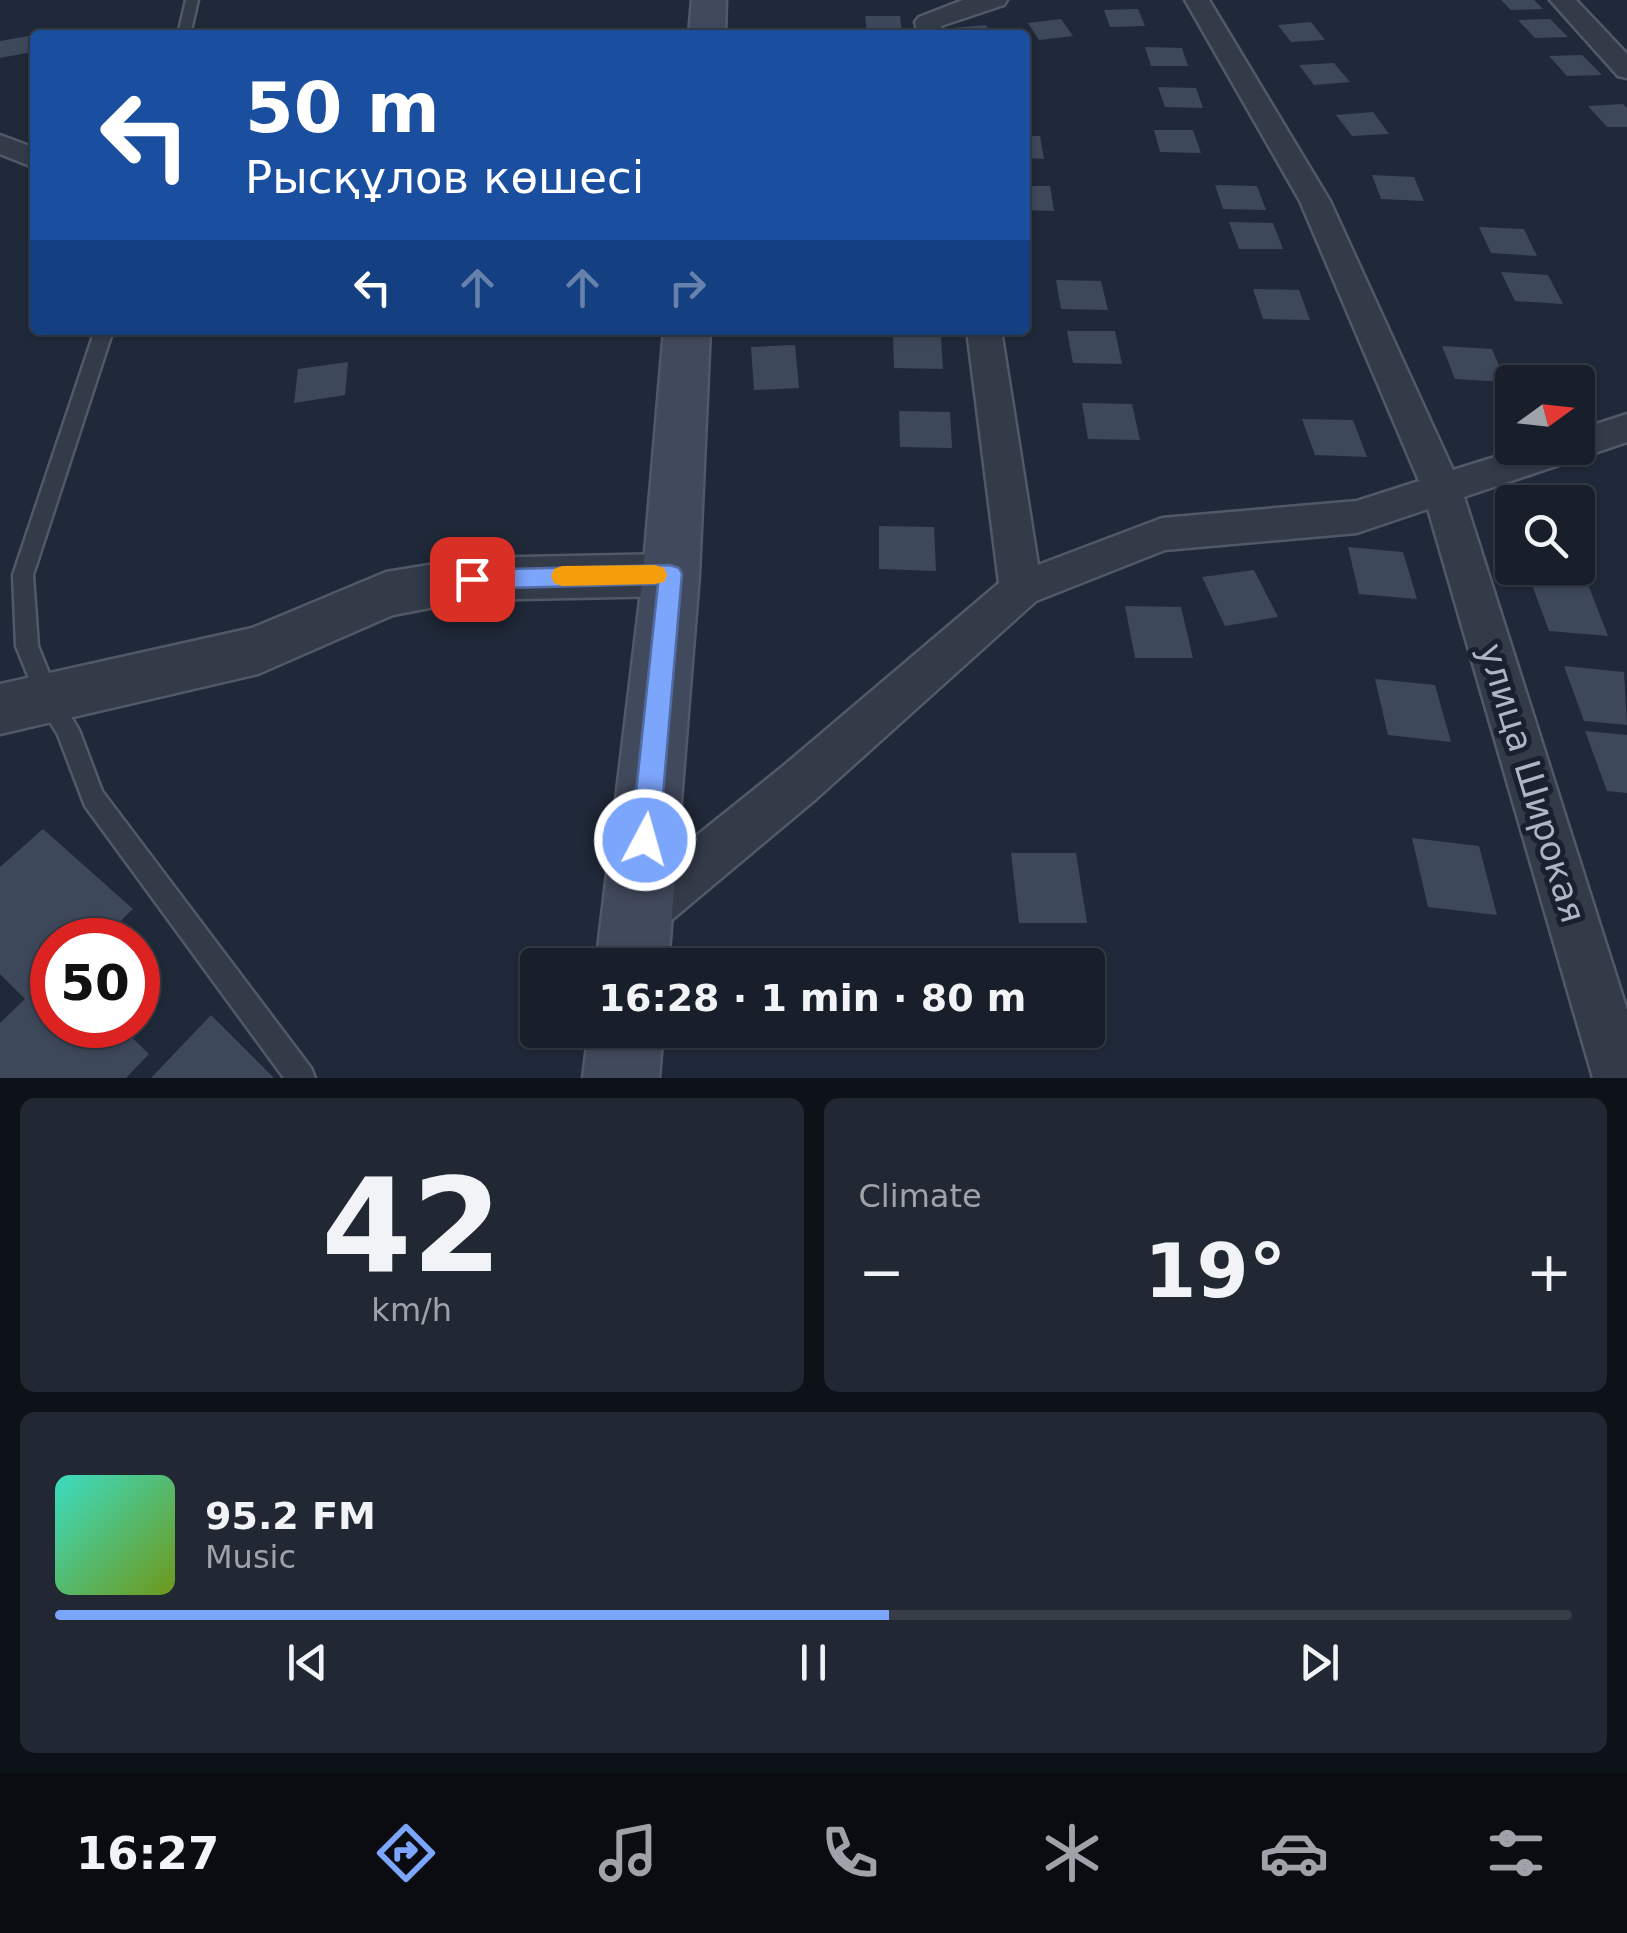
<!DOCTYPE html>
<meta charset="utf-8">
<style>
:root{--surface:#181f2b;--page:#212733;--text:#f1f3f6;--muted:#9fa2a9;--line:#363d47;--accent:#7ca5fc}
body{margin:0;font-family:"DejaVu Sans",sans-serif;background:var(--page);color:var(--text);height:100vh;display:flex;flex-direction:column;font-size:38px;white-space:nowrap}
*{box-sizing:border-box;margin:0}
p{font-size:32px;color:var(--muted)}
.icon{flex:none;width:55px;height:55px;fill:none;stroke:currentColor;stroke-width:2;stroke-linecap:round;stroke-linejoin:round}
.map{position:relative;height:1078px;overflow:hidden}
.details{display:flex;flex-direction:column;gap:20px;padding:20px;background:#0d1118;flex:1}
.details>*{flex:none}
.guide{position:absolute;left:30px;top:30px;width:1000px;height:305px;border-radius:10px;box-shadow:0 2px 8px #0004,0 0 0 2px var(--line);background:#1a4fa0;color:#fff;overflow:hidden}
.needle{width:65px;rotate:75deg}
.tools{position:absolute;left:1495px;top:365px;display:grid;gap:20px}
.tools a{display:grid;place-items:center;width:100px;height:100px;border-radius:10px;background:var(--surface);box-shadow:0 2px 8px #0004,0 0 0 2px var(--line);font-size:50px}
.speed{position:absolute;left:30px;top:918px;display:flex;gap:20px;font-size:50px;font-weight:700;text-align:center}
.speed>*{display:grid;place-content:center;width:130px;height:130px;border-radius:50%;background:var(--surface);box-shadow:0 2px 8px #0004,0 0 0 2px var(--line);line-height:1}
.speed .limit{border:15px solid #d22;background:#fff;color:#111}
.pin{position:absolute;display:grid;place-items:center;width:85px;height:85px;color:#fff;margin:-42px;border-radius:20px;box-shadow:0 5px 15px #0006}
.me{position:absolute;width:110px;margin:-55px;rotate:6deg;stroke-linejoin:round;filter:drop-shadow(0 0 8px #0008)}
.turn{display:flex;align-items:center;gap:35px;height:210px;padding:0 50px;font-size:45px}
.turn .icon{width:130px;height:130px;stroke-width:2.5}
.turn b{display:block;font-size:70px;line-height:85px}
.lanes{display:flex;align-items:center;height:95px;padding:0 50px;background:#0003;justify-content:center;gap:50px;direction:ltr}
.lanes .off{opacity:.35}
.big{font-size:75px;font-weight:700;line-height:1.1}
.details .widget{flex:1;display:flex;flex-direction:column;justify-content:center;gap:15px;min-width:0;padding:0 35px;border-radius:15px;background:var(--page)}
.details .dial{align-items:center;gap:0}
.dial b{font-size:130px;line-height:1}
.song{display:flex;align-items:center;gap:30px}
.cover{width:120px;height:120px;border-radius:15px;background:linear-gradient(135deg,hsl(170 70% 55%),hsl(80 70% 35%))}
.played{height:10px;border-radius:5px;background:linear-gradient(90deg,var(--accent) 55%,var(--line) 55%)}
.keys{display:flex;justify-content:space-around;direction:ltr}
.heat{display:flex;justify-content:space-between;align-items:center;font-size:55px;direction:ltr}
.details .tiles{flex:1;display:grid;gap:20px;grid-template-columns:1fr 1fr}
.widget:last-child{grid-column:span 2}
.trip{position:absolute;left:520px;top:948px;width:585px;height:100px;border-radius:10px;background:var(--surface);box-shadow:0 2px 8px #0004,0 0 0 2px var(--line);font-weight:700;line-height:100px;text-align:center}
.tabs{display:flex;height:160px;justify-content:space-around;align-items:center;background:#0a0c11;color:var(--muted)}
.tabs .icon{width:70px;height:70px}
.tabs .on{color:var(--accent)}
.tabs b{font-size:45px;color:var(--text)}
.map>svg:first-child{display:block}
</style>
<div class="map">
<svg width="1627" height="1078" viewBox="0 0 1627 1078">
<rect width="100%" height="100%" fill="#202939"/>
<g fill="#3e485b">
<path d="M1501,0H1534L1543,9L1511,10Z"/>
<path d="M1138,9L1145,26L1110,27L1104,10Z"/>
<path d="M865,16H900L902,33H867Z"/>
<path d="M1061,19L1073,36L1039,40L1028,23Z"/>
<path d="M1550,19L1568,37L1535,38L1518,20Z"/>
<path d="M1311,22L1325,40L1291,42L1278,25Z"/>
<path d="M986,25L992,35H956L952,28Z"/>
<path d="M34,35L32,52L0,58V41Z"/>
<path d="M1145,47L1182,48L1188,66H1151Z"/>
<path d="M1582,55L1602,75L1567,76L1549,56Z"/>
<path d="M1334,63L1350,82L1314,85L1299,65Z"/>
<path d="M1158,87L1196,88L1203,108L1165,107Z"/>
<path d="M1623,104L1627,108V127H1607L1588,106Z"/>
<path d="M1373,112L1389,134L1352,136L1336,115Z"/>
<path d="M1154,130H1193L1201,153L1160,152Z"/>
<path d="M1025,136H1040L1044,159L1025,158Z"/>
<path d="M1372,175L1414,177L1424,201L1381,199Z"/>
<path d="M1215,185L1257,186L1266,210L1223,209Z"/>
<path d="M1025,186H1050L1054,211L1025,210Z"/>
<path d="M1229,222L1273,223L1283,249H1239Z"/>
<path d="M1479,227L1524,229L1537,256L1491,253Z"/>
<path d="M1501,272L1548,275L1563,304L1515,301Z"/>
<path d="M1056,280L1101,281L1108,310L1061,309Z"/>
<path d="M1253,289L1299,290L1310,320L1263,319Z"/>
<path d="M1067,331H1115L1122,364L1073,363Z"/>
<path d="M893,336L941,337L943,369L894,368Z"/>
<path d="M795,345L799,388L754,390L751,347Z"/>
<path d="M1442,346L1492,349L1506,382L1455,379Z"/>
<path d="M348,362L345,395L294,403L298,369Z"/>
<path d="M1082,403L1132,404L1140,440L1088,439Z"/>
<path d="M899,411L950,412L952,448L900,447Z"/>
<path d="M1302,419L1353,420L1367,457L1315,455Z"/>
<path d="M1501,494L1555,499L1556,502H1512V523Z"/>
<path d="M879,526L934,527L936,571L879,569Z"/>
<path d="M1348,547L1403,552L1417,599L1359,594Z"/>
<path d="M1254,570L1278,617L1225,626L1202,577Z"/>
<path d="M1531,582L1589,587L1608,636L1549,631Z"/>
<path d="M1125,606L1181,607L1193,658H1135Z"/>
<path d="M1564,666L1624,672L1627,725L1584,721Z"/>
<path d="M1375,679L1435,685L1451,742L1388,735Z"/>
<path d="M1585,731L1627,735V793L1607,791Z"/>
<path d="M43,829L133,909L101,940H52V1025H119L149,1054L126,1078H0V1023L25,999L0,974V867Z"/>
<path d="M1412,838L1479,846L1497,915L1428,907Z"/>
<path d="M1011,853H1076L1087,923H1019Z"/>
<path d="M211,1015L274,1078H151Z"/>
</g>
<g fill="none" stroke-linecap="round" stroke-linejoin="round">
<defs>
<g id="service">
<path d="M186,0H198L190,35H178Z"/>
<path d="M95,330H113L33,575L38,646L57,693L79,730L102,791L311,1068L315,1078H284L85,806L58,735L40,706L16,646L13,575Z"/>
</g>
<g id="minor">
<path d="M963,0H1007L1004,5L941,26L944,35H918L915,22L919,17Z"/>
<path d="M1185,0H1209L1330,201L1453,470L1524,448H1578V430L1627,414V442L1464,497L1627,1010V1078H1593L1428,509L1357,533L1165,550L1036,601L816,799L656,933L638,940L620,933L613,915L620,897L782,767L999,583L967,330H1001L1038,565L1162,518L1357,501L1419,481L1300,201Z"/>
<path d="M1550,0H1576L1627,54V78L1618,76Z"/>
<path d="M0,135L35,148V168L0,154Z"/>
</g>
<path id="tertiary" d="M671,554L689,560L697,575L689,590L671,596L472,600L393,615L258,674L0,734V684L252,628L386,572L472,558Z"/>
<g id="secondary">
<path d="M692,0H726L725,35H689Z"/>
<path d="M664,330H710L699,575L668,965H596L643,575Z"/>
<path d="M589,1030H663L659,1078H583Z"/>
</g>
</defs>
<use href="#service" stroke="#515867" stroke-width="5"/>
<use href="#minor" stroke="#515867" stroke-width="5"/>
<use href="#tertiary" stroke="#515867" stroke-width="5"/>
<use href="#secondary" stroke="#515867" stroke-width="5"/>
<use href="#service" fill="#333b49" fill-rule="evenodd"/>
<use href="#minor" fill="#333b49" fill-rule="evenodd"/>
<use href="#tertiary" fill="#333b49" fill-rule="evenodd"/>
<use href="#secondary" fill="#41495c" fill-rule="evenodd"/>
</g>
<path fill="#7ca5fc" stroke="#516ba4" stroke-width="2.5" d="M670,565L679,568L682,574L659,840L655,849L645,853L635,849L631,840L658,584L472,589L463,586L460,579L463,572L472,570Z"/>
<path fill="#f59e0b" d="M655,565L664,568L667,575L664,582L655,584L562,586L554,583L551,576L554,569L562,566Z"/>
<g text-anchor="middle" stroke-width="10" stroke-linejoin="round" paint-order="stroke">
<g font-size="35" fill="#adb5c6" stroke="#19202e">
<text transform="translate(1532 783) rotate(73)" y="12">улица Широкая</text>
</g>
</g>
</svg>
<div class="tools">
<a><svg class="needle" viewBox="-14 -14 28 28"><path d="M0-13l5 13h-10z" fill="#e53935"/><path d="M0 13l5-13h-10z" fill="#9fa2a9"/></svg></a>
<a><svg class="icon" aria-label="search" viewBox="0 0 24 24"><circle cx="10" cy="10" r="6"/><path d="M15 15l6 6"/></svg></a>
</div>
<div class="speed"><div class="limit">50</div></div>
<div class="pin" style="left:472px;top:579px;background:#d93025"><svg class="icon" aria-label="arrive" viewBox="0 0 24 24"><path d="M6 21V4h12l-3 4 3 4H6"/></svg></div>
<svg class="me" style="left:645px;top:840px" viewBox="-20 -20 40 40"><circle r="17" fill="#7ca5fc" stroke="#fff" stroke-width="3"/><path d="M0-11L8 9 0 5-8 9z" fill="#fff"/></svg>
<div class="trip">16:28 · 1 min · 80 m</div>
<div class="guide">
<div class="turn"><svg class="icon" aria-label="left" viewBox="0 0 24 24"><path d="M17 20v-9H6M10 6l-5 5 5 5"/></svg><div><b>50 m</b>Рысқұлов көшесі</div></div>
<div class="lanes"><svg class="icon" aria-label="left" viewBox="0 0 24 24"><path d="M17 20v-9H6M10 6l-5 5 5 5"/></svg><svg class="icon off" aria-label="ahead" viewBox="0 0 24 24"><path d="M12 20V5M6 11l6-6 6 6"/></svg><svg class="icon off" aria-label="ahead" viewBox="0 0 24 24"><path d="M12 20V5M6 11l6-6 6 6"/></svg><svg class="icon off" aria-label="right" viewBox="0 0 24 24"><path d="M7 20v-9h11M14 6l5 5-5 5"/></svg></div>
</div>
</div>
<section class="details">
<div class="tiles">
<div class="widget dial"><b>42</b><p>km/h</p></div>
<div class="widget"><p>Climate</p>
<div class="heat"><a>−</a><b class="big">19°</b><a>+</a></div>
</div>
<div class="widget">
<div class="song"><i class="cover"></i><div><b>95.2 FM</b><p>Music</p></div></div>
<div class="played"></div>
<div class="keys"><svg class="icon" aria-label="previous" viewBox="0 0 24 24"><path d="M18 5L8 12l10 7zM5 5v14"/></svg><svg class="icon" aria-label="pause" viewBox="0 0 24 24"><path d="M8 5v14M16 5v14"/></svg><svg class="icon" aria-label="next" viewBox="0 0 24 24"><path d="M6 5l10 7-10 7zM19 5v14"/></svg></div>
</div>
</div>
</section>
<nav class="tabs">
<b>16:27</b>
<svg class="icon on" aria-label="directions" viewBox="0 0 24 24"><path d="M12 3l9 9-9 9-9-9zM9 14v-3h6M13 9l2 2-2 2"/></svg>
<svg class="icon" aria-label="music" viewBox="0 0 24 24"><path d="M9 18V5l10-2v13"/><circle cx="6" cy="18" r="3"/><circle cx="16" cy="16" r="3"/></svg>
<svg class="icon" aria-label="phone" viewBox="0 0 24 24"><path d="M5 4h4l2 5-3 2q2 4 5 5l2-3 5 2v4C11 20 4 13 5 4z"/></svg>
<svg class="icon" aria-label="climate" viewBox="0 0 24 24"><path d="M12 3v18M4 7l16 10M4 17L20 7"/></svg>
<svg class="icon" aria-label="car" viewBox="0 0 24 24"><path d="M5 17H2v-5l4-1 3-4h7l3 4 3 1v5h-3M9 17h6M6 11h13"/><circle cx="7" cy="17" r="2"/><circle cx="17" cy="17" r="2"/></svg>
<svg class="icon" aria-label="filters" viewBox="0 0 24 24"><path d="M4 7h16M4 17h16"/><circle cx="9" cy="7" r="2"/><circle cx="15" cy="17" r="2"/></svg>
</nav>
